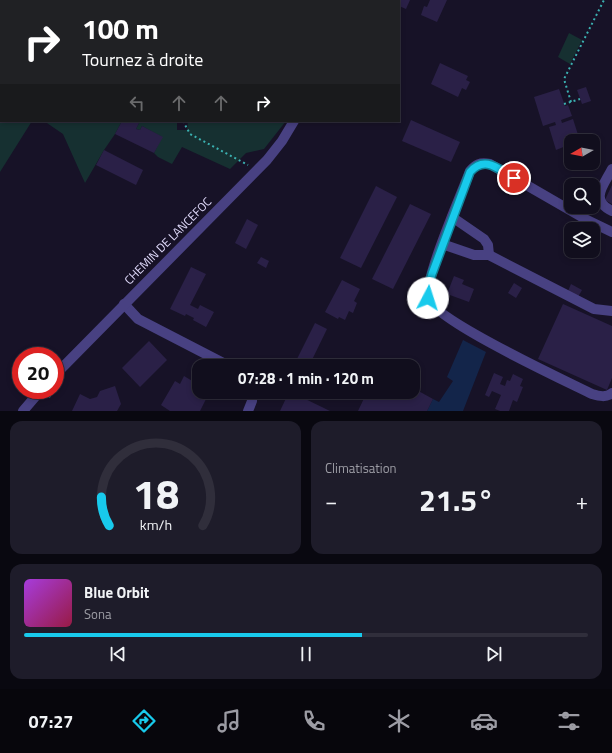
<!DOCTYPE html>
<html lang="fr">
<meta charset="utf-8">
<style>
:root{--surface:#110e1d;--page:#1e1c2a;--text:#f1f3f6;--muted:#9c9ca4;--line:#302e3b;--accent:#18caec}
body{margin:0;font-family:"Titillium Web",sans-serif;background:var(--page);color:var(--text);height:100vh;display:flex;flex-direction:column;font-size:15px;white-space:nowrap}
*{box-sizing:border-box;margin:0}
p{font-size:13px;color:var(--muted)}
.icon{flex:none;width:22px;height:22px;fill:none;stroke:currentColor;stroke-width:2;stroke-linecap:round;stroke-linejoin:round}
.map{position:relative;height:411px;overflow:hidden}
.side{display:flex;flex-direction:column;gap:10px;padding:10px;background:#090810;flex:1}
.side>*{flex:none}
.hud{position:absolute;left:0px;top:0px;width:400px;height:122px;box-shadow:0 2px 6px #0003,0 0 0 1px var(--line);background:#202124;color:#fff;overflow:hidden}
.needle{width:26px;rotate:261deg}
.buttons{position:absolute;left:564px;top:134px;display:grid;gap:8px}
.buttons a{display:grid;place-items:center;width:36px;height:36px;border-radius:8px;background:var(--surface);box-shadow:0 2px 6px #0003,0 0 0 1px var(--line);font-size:20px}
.speed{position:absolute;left:12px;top:347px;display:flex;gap:8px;font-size:20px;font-weight:700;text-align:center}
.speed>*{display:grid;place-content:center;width:52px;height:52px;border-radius:50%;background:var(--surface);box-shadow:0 2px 6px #0003,0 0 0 1px var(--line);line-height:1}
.speed .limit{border:6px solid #d22;background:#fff;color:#111}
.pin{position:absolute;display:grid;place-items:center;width:34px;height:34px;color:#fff;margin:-17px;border:2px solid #fff;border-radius:50%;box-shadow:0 1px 4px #0007}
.me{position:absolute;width:44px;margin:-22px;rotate:5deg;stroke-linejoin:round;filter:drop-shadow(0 0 3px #0008)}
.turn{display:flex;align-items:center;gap:14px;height:84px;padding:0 16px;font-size:18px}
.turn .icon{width:52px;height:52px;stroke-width:2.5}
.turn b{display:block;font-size:28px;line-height:34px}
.lanes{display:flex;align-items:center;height:38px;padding:0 16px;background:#0003;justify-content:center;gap:20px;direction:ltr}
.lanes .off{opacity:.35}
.big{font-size:30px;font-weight:700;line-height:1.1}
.side .card{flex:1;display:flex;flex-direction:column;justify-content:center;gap:6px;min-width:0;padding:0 14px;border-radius:12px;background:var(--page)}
.side .dial{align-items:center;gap:0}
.dial svg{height:104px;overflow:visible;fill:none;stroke:var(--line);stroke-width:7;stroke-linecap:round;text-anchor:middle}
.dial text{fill:var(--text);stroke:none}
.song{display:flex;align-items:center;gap:12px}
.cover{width:48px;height:48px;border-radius:6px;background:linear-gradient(135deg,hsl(280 70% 55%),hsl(340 70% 35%))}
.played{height:4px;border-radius:2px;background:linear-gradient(90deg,var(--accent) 60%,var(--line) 60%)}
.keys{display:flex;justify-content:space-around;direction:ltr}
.heat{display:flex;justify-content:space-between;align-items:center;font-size:22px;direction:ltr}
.side .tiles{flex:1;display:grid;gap:10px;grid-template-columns:1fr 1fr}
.card:last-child{grid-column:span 2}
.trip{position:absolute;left:192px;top:359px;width:228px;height:40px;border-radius:12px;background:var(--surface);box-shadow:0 2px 6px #0003,0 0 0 1px var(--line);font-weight:700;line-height:40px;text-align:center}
.tab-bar{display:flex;height:64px;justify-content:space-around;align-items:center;background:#07060c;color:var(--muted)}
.tab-bar .icon{width:28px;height:28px}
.tab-bar .on{color:var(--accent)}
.tab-bar b{font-size:18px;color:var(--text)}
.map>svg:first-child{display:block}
</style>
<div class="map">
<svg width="612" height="411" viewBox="0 0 612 411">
<rect width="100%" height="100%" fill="#171227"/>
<g fill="#163031">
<path d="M0,0H270L1,1V121H32L0,172Z"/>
<path d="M569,33L582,40L570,64L558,57Z"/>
<path d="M44,121H122L115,134L104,150L85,183L63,134Z"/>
<path d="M140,121H177V130H187L188,121H286L264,149L246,153L230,169L182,147L172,164L158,157L154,153L162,137L142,126L140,130L136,129Z"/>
</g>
<path fill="#13254a" d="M463,340L486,352L463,411H427L433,399L439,402L453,381L447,377Z"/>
<g fill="#2a2047">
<path d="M399,0H410L406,9L399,6Z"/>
<path d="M430,0H447L437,22L421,15L424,6L427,7Z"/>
<path d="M440,63L468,76L466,80L470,82L466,90L462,88L458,97L431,84Z"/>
<path d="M586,87L591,101L582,104L577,90Z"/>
<path d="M559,89L565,106L568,105L572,116L561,120L562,123L573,119L580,141H571V150L568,151L566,146L556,150L549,127L556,125L555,122L543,126L534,97Z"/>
<path d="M411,120L460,142L451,162L402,141Z"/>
<path d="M122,121H140L136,129L140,130L142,126L163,137L154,153L115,134Z"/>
<path d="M104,150L143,170L136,185L96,165Z"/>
<path d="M612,185V204L605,200Z"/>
<path d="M376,186L397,197L361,268L340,258Z"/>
<path d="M410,204L431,214L393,289L372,279Z"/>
<path d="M247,219L258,225L246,249L235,243Z"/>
<path d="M261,257L269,261L266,268L257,263Z"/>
<path d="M191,267L206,274L190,305L198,309L200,305L214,312L206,327L193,320L194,318L186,314L185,316L170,309Z"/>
<path d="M454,276L464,280L462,284L474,289L469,302L447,294Z"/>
<path d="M342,280L360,289L354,301L357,303L353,313L349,311L345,320L339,317L338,319L325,312Z"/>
<path d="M514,283L522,288L516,298L508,293Z"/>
<path d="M571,284L582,290L578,297L568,291Z"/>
<path d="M563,304L612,326V378L607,390L538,359Z"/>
<path d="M315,323L327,329L309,366H307L296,361Z"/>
<path d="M149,341L167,360L140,387L122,368Z"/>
<path d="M494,373L503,377L500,384L505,386L507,380L510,381L513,374L523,379L520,386L523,387L517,402L513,400L509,411H500L495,409L501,395L492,391L489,397L485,395Z"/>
<path d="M184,376L199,385V392H203L201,396L206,399L200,411H170L161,405L175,381L180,384Z"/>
<path d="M115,386L121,404L117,411H72L80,394L90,399L97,397L100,391Z"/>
<path d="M413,388L433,399L427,411H358L367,392H413Z"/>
<path d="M289,392H291L330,411H280Z"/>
</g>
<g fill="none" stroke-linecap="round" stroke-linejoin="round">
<g stroke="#3bb1b1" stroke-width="2" stroke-dasharray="2 3" stroke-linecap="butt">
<path d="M264,1L266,0"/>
<path d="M571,102L564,79L604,0"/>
<path d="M564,104L580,99"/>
<path d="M183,121L190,134L248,165"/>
<path d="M49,397L62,383"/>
</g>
<g stroke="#484182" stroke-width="10">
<path d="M347,1V0"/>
<path d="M612,169C604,185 589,200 612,211"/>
<path d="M452,217L484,239L488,245L489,255"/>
<path d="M612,232L587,220L490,164C480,162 476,164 470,171C462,193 424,279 428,298C434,320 566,381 592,394C599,396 606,398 612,393"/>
<path d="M442,244L474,255H489L594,309L612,311"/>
<path d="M124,304L138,319L229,366"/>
<path d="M55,375L267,160L282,141L294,121"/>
<path d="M23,411L41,390"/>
<path d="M248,411L252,401V392"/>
</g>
</g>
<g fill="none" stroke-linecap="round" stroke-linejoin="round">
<defs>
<path id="route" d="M428,298V287L432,274L470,172C485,155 498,169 514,178"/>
</defs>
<use href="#route" stroke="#108399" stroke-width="10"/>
<use href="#route" stroke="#18caec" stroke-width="7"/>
</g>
<g text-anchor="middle" stroke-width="3" stroke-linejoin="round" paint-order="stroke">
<g font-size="12" fill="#e1dbfc" stroke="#171227">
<text transform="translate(168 241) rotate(-45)" y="4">CHEMIN DE LANCEFOC</text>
</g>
</g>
</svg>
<div class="buttons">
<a><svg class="needle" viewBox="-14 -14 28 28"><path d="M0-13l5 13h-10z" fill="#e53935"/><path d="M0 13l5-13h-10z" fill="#9c9ca4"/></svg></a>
<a><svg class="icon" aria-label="search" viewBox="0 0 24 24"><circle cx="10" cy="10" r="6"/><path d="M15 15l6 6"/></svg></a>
<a><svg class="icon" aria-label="layers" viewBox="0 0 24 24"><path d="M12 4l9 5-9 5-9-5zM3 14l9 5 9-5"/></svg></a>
</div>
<div class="speed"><div class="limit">20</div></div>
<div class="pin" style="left:514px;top:178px;background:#d93025"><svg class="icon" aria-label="arrive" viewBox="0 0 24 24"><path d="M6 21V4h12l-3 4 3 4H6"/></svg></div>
<svg class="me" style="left:428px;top:298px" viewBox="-20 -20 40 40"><circle r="19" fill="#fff"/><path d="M0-13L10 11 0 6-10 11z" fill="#18caec"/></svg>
<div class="trip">07:28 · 1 min · 120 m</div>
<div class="hud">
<div class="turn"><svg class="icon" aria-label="right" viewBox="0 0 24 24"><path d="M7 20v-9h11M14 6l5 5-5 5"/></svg><div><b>100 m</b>Tournez à droite</div></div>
<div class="lanes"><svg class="icon off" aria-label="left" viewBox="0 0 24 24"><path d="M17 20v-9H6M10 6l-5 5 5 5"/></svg><svg class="icon off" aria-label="ahead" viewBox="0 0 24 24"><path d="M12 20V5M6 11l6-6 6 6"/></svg><svg class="icon off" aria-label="ahead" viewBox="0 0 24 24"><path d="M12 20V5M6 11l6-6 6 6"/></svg><svg class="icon" aria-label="right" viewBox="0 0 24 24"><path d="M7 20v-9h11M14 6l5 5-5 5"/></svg></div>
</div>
</div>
<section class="side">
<div class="tiles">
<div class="card dial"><svg viewBox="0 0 100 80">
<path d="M14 69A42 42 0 1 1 86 69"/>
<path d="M14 69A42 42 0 0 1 8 47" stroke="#18caec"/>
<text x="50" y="56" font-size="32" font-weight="700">18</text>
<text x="50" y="72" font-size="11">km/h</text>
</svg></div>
<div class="card"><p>Climatisation</p>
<div class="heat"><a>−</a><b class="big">21.5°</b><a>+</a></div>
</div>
<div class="card">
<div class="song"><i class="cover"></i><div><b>Blue Orbit</b><p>Sona</p></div></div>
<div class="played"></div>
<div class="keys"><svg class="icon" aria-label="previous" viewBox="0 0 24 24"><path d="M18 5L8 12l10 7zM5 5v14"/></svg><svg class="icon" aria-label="pause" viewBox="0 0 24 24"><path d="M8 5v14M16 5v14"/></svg><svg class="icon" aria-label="next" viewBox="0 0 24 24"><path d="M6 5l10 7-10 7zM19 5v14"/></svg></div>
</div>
</div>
</section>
<nav class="tab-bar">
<b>07:27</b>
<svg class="icon on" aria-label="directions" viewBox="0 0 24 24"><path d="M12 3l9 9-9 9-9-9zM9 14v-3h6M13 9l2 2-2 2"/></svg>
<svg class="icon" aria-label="music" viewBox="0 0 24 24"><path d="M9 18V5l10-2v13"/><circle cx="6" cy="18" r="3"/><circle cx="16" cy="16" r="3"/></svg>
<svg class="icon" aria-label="phone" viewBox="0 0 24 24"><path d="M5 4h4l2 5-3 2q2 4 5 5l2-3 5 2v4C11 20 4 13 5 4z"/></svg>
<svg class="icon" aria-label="climate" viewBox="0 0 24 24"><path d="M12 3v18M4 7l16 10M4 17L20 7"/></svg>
<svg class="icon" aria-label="car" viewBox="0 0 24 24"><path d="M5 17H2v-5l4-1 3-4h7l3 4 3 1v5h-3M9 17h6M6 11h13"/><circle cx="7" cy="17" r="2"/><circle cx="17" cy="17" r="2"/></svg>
<svg class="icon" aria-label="filters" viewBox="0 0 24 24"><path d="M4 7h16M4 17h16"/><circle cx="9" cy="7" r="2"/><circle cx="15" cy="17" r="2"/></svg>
</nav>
